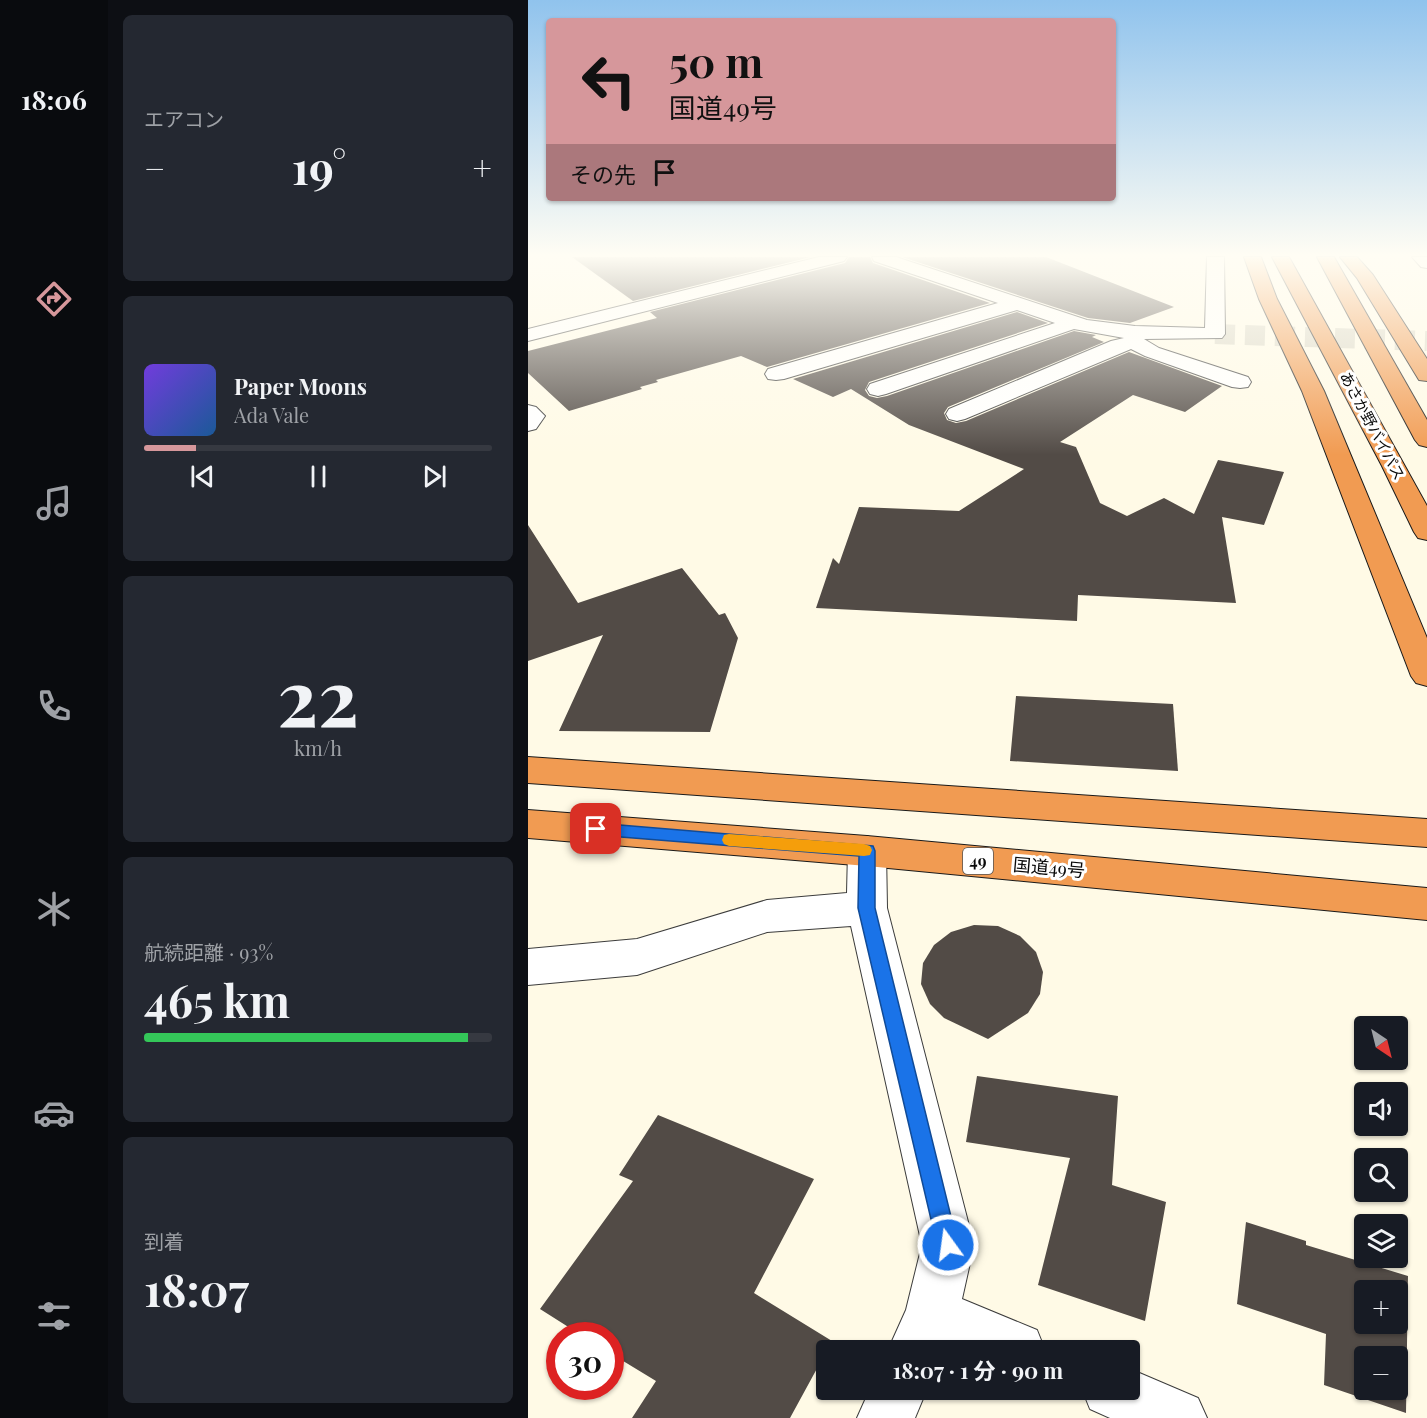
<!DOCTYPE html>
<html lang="ja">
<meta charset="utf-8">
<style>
:root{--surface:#171b24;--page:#242831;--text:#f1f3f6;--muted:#9ea1a6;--line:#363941;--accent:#d6979b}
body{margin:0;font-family:"Playfair Display","Noto Sans JP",serif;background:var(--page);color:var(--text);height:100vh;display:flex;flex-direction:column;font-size:22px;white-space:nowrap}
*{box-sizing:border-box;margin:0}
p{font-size:20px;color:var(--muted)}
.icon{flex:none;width:33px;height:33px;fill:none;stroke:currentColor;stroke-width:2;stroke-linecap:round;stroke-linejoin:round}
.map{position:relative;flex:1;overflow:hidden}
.panel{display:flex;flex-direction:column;gap:15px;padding:15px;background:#0d0f14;width:420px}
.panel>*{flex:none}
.top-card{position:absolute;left:18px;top:18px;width:570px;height:183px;border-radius:6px;box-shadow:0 2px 4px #0004;background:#d6979b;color:#111;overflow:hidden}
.needle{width:39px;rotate:145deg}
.fabs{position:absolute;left:826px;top:1016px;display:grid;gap:12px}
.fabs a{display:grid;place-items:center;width:54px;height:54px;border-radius:6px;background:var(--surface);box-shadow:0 2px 4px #0004;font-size:30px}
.speed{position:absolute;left:18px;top:1322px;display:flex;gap:12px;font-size:30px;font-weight:700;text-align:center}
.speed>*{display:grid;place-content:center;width:78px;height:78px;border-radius:50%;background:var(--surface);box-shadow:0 2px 4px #0004;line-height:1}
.speed .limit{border:9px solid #d22;background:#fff;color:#111}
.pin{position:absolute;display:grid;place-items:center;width:51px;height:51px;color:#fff;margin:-26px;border-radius:12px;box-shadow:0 3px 9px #0006}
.me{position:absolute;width:66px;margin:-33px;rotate:346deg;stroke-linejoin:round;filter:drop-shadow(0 0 4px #0008)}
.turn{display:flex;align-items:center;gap:21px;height:126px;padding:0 24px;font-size:27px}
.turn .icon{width:78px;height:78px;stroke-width:2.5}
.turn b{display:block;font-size:42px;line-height:51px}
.then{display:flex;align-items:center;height:57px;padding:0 24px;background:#0003;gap:12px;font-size:22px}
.big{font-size:45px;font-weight:700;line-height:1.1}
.panel .tile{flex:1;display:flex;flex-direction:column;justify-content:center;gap:9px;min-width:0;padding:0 21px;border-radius:9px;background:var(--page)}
.panel .dial{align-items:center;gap:0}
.dial b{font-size:78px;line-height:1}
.song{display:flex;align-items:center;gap:18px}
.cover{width:72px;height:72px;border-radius:9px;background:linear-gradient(135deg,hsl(260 70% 55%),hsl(210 70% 35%))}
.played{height:6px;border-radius:3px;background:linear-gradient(90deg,var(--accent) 15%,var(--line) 15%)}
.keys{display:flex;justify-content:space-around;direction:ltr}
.heat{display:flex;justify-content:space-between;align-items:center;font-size:33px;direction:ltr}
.charge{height:9px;border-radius:4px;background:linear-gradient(90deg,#34c759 93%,var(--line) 0)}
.trip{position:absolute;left:288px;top:1340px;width:324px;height:60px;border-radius:6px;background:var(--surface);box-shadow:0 2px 4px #0004;font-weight:700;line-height:60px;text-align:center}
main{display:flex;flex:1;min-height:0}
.menu{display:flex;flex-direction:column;width:108px;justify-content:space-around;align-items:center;background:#090b0e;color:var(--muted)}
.menu .icon{width:42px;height:42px}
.menu .selected{color:var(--accent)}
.menu b{font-size:27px;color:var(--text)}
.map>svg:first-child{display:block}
</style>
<main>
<nav class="menu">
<b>18:06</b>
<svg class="icon selected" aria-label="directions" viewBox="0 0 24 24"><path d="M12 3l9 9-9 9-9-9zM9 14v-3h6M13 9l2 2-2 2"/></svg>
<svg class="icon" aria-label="music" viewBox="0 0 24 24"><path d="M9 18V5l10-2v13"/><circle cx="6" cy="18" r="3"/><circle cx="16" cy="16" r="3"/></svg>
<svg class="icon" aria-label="phone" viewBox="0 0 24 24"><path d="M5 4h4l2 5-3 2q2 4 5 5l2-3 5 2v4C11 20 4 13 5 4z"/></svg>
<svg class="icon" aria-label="climate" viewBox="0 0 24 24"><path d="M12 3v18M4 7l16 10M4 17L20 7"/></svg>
<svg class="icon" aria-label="car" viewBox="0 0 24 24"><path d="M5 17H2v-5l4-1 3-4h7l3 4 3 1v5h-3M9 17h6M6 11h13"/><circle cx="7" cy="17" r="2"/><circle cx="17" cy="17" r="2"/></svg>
<svg class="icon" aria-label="filters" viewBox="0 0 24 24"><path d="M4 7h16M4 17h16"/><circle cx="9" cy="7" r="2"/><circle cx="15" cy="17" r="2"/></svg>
</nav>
<section class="panel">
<div class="tile"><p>エアコン</p>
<div class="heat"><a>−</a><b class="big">19°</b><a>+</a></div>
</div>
<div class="tile">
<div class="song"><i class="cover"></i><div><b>Paper Moons</b><p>Ada Vale</p></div></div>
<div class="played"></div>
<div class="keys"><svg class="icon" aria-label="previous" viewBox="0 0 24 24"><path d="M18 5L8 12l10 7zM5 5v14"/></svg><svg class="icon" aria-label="pause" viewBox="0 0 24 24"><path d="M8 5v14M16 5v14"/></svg><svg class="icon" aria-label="next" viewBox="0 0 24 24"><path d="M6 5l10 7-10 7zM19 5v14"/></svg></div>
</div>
<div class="tile dial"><b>22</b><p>km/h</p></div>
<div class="tile"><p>航続距離 · 93%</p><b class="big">465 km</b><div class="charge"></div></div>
<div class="tile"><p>到着</p><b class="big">18:07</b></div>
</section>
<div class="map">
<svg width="899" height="1418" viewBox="0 0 899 1418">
<rect width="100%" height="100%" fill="#fffae6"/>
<g fill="#524b46" fill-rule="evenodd">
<path d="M44,257H283L105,301Z"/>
<path d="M321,257H342L345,263L462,303L239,367L213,356L128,380L130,382L112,387L114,389L41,411L0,373V351L129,318L122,312L317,263Z"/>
<path d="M374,257H518L646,307L602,323L560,318Z"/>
<path d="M489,312L520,323L341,382L337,390L341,396L349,398L359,396L546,331L568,335L564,337L576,342L420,407L416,413L419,420L428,423L438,421L601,352L694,386L657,412L605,395L532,442L548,447L572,503L599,516L636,498L666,514L690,460L756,472L736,525L694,517L708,603L550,595L549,621L288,608L305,558L311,564L331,507L431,511L496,469L381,425L323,389L305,397L265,379Z"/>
<path d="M0,525L50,603L154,568L191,615L197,613L210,638L182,732L31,731L75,635L0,661Z"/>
<path d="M488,696L645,704L650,771L482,761Z"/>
<path d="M446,925L470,926L492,936L508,952L515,972L512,994L500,1013L460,1039L416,1018L402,1004L393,984L395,963L406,945L423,932Z"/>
<path d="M449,1076L590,1096L584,1185L638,1202L617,1321L510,1285L542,1158L438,1142Z"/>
<path d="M130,1115L286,1179L226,1293L304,1341L262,1418H104L128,1381L82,1353V1335H53L12,1309L105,1181L91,1175Z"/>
<path d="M718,1222L778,1241V1245L880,1276L878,1413L796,1385L798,1334L709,1304ZM837,1290H870V1323H837ZM837,1356H870V1389H837Z"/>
</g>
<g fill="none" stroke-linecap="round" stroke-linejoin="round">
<path stroke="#dad6c5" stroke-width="20" stroke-dasharray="20 10" stroke-linecap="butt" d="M687,334L899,341"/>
<defs>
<g id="minor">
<path d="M291,257H319L316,261L0,341V329Z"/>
<path d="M344,257H368L559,320L607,326L677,328L679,257H696L697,334L694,338L616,339L631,348L720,377L723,382L720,387L712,388L704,387L617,356L603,349L437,419L429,421L421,419L418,414L421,409L583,341L596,338L546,329L358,394L350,396L342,394L339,389L342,384L527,323L489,310L256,379L248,380L240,379L237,374L240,369L470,303L346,261Z"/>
<path d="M884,257H899V268L893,267Z"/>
<path d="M0,405L8,407L17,416L8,429L0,431Z"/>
<path d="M339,836L352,841L358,851L359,908L446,1245L434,1299L509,1330L517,1350H424L417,1347L416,1350H360L378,1310L394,1245L323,926L239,932L109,975L0,985V949L109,939L239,900L319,893L320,851L326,841Z"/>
<path d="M602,1369L670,1398L679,1418H582L562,1409L554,1389H602Z"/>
<path d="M342,1389H399L387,1418H329Z"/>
</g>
<g id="highway">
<path d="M716,257H733L749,299L796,391L899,638V686L888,683L883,676L774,391L731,299Z"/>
<path d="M744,257H761L899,506V540L890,538L886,532L854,466Z"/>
<path d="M789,257H806L899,420V447L891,445L887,440Z"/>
<path d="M812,257H829L845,275L899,359V381L891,380L829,278Z"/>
<path d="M0,757L899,819V847L0,783Z"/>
<path d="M0,810L339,836L899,888V920L339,866L0,838Z"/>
</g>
</defs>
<use href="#minor" stroke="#3c3c3c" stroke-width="2"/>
<use href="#highway" stroke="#1a1a1a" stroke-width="2"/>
<use href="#minor" fill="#fff" fill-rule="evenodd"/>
<use href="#highway" fill="#f19b52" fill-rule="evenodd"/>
</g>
<linearGradient id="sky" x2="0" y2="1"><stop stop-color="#90c3ed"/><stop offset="0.56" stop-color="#fffdf4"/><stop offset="1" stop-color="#fffdf4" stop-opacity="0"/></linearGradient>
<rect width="899" height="455" fill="url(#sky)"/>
<path fill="#1a73e8" stroke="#114b97" stroke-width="1.5" d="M68,823L345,846L347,851V908L430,1245L427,1252L420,1255L412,1252L409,1245L330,908L331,856L68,835L62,833L60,829L62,825Z"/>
<path fill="#f59e0b" d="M201,834L336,844L342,846L344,850L342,855L336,856L201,846L196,844L194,840L196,835Z"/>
<g text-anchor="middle" stroke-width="6" stroke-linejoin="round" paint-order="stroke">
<g font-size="15" fill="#090909" stroke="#fff">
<text transform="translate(844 426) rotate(62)" y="5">あさか野バイパス</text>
</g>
<rect fill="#fff" stroke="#535353" stroke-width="1.5" x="435" y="848" width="30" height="26" rx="4.5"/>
<g font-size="16" font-weight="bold" fill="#090909">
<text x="450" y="867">49</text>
</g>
<g font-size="18" fill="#090909" stroke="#fff">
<text transform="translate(521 868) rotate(5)" y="6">国道49号</text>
</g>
</g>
</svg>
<div class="fabs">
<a><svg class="needle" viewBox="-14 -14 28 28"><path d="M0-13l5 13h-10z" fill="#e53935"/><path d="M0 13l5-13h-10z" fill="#9ea1a6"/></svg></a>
<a><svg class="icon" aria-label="sound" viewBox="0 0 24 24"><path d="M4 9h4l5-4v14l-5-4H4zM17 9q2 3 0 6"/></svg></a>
<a><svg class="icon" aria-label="search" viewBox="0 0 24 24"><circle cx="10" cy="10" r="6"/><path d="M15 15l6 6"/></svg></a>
<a><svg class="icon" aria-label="layers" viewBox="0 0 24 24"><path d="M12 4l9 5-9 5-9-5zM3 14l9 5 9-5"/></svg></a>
<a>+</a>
<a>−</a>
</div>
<div class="speed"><div class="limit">30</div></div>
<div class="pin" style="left:68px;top:829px;background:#d93025"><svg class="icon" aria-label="arrive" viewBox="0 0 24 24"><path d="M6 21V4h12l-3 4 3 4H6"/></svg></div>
<svg class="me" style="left:420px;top:1245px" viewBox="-20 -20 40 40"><circle r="17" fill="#1a73e8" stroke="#fff" stroke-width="3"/><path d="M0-11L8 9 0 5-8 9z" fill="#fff"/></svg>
<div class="trip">18:07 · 1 分 · 90 m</div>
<div class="top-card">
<div class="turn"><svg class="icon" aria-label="left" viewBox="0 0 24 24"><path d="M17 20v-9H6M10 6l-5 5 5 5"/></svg><div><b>50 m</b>国道49号</div></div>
<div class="then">その先<svg class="icon" aria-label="arrive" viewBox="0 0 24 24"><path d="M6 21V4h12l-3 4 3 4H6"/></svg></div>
</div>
</div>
</main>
